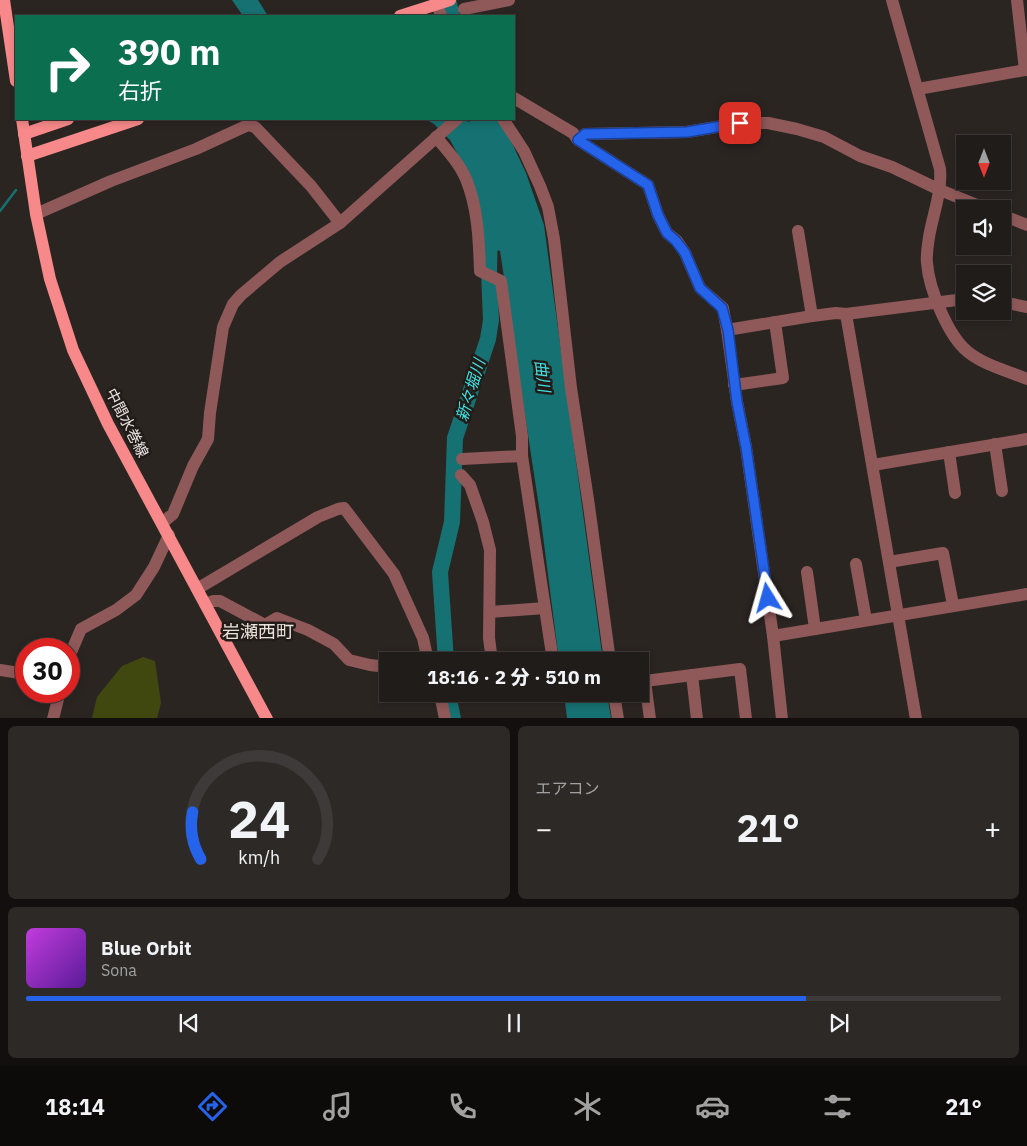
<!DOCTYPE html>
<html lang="ja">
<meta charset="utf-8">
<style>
:root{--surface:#201c1a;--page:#2d2927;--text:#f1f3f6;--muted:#a2a1a2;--line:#3d3a39;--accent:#2563eb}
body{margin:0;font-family:"IBM Plex Sans","Noto Sans JP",sans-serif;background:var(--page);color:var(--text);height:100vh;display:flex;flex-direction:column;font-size:19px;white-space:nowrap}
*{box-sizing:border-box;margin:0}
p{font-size:16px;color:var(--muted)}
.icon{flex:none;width:28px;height:28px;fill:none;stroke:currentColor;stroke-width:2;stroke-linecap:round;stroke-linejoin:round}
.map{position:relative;height:718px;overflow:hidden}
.side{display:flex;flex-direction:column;gap:8px;padding:8px;background:#120f0e;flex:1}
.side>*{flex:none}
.top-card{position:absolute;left:15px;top:15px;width:500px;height:105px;border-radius:0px;box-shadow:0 2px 8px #0003,0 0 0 1px var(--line);background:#0b6e4f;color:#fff;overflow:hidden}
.needle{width:32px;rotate:180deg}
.controls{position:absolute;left:956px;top:135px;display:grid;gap:10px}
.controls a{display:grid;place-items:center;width:55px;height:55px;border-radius:0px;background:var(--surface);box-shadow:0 2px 8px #0003,0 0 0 1px var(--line);font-size:25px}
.speed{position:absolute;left:15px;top:638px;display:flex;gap:10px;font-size:25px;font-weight:700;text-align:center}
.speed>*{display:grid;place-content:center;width:65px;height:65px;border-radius:50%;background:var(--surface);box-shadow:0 2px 8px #0003,0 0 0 1px var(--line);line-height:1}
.speed .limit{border:8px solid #d22;background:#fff;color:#111}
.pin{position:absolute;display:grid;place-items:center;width:42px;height:42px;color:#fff;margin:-21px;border-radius:10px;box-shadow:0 2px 8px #0006}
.me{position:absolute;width:55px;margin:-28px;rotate:352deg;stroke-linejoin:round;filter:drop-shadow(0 0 4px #0008)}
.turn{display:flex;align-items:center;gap:18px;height:105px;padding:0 20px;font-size:22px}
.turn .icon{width:65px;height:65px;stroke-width:2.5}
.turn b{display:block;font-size:35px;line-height:42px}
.big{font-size:38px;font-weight:800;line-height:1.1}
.side .card{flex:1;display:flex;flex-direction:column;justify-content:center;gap:8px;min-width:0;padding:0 18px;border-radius:8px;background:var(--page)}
.side .dial{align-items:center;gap:0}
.dial svg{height:130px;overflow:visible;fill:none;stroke:var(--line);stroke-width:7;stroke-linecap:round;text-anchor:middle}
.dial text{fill:var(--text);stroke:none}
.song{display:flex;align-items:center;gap:15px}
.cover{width:60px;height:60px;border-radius:8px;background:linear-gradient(135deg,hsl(290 70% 55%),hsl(270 70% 35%))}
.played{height:5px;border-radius:2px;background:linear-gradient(90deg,var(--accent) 80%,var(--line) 80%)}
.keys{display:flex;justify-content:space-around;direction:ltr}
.heat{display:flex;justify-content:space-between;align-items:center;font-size:28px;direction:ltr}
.side .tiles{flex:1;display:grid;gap:8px;grid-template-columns:1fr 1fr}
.card:last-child{grid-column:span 2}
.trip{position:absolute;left:379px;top:652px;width:270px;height:50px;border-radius:0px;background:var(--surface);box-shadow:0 2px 8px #0003,0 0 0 1px var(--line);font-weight:800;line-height:50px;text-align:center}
.menu{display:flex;height:80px;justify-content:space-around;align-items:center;background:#0d0b0a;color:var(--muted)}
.menu .icon{width:35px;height:35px}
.menu .selected{color:var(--accent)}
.menu b{font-size:22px;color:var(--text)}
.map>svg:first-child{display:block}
</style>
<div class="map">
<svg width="1027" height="719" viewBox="0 0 1027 719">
<rect width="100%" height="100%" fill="#2b2522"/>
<path fill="#40480f" d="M143,657L155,661L161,703L157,718H92L97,697L122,666Z"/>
<g fill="#167172">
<path d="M232,0H258L268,16H243Z"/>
<path d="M425,119H463L469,122L472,119H497L502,122L526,173L544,225L603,661H559L541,520L500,251L485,247L474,184L450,140L434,124Z"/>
<path d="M564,694H607L611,718H567Z"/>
</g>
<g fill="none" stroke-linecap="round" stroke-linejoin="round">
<path stroke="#167172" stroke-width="2.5" d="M0,211L16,190"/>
<g stroke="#167172" stroke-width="16">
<path d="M448,0L452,16"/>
<path d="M446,661L440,572L452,522L455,438L488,339L491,320L489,272L490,227"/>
<path d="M448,694L453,719"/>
</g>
<g stroke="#8f5959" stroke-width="12">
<path d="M436,0L441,16"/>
<path d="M892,0L940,169C942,192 933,214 929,237C928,245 926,255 927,263C929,289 948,336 968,352C984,365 1008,371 1027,379"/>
<path d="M464,9L509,0"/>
<path d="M918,89L1025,70L1017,0"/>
<path d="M514,98L573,133L578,140L648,185L658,215L667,233L677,241L685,253L700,288L723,308L727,330L737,402L746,447L773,636L782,719"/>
<path d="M503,119L524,151L540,186L548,207L554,239L571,388L589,506L610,661"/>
<path d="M436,137C447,150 459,163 466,179C478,208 479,241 480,271L501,281L522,436V456L553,661"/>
<path d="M578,140L585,134L687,132L740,123H768L797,129L824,137L860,156L892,167L940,190L987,209"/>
<path d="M36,214L111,181L196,149L248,125L255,127L311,186L340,223"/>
<path d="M1002,215L1027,225"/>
<path d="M798,231L812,316"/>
<path d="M1002,302L1027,307"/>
<path d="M846,314L916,719"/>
<path d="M727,330L812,316L836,313L846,314L965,299"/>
<path d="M734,385L783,378L775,322"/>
<path d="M995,444L1002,491"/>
<path d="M949,452L955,493"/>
<path d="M462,459L522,456"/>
<path d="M873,465L1027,439"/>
<path d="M461,475L470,485L483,522L490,550L489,638L492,661"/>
<path d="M162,523L173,514L193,466L208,439L210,413L223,327L233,304L241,295L280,262L340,223L457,119"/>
<path d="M889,562L943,553L953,605"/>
<path d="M856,564L866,620"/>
<path d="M807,572L815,629"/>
<path d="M197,589L318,517L338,509L344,508L394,574L423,638L428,661"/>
<path d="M205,604L213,601H220L265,625L277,618L308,630L334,644L349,660L370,665L388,667"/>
<path d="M490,612L545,608"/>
<path d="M773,636L1027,594"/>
<path d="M69,657L81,629L116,610L136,595L154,567L169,535"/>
<path d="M0,670L26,674"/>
<path d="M692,675L697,719"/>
<path d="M440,694L445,719"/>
<path d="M614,694L618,719"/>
<path d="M53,719L60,691"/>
<path d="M650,719L645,681L740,669L746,719"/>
</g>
<g stroke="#f8898a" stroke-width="12">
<path d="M4,0L16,81"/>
<path d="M400,16L450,0"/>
<path d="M22,119L36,214L50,279L73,350L108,424L267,719"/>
<path d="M24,134L68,119"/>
<path d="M27,156L138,119"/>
</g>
</g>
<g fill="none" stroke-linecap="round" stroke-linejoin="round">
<defs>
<path id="route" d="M740,123L687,132L585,134L578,140L648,185L658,215L667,233L676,241L685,253L700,288L722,308L728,330L737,402L746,447L768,598"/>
</defs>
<use href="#route" stroke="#184099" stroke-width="12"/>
<use href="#route" stroke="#2563eb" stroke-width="9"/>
</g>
<g text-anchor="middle" stroke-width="5" stroke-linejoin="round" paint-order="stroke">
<g font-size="15" fill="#e9e5e2" stroke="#221c18">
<text transform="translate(127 423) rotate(63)" y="5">中間水巻線</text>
</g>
<g font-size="16" font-style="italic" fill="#3fe2e4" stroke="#221c18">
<text transform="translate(543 376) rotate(83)" y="6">曲川</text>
<text transform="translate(470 390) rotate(-73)" y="6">新々堀川</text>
</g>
<g font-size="18" fill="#e9e1dc" stroke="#221c18">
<text x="258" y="638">岩瀬西町</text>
</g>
</g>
</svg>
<div class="controls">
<a><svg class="needle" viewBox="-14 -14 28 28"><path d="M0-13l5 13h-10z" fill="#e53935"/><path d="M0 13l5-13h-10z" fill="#a2a1a2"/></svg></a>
<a><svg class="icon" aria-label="sound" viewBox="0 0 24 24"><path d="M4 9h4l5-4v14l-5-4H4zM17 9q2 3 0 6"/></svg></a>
<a><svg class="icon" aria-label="layers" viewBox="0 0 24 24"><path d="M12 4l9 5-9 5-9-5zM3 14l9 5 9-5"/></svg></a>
</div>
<div class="speed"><div class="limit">30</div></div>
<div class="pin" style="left:740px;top:123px;background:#d93025"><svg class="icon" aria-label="arrive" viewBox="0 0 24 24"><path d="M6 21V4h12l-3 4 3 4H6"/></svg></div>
<svg class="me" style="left:768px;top:598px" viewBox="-20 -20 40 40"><path d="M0-17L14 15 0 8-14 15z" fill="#2563eb" stroke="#fff" stroke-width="4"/></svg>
<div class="trip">18:16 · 2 分 · 510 m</div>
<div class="top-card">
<div class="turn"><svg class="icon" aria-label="right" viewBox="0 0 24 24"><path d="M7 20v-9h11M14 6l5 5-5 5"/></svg><div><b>390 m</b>右折</div></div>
</div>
</div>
<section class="side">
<div class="tiles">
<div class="card dial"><svg viewBox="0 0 100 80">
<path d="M14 69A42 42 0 1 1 86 69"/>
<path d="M14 69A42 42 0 0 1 9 40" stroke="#2563eb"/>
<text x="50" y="56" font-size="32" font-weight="700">24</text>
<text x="50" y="72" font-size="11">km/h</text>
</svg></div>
<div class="card"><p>エアコン</p>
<div class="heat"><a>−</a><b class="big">21°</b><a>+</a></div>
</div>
<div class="card">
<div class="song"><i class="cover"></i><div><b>Blue Orbit</b><p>Sona</p></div></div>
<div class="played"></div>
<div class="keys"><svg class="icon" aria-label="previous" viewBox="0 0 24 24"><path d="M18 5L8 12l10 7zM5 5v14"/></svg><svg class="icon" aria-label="pause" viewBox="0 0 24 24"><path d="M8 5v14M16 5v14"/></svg><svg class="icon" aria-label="next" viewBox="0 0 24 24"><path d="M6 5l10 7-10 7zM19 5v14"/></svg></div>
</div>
</div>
</section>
<nav class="menu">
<b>18:14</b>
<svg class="icon selected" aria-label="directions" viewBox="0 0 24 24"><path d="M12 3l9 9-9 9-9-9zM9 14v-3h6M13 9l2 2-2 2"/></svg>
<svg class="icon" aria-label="music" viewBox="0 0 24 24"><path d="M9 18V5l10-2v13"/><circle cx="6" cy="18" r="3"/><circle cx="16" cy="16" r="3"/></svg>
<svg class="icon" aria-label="phone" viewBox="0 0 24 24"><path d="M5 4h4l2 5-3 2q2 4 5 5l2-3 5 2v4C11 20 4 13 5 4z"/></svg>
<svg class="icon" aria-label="climate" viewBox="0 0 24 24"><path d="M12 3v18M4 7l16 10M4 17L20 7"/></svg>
<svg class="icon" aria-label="car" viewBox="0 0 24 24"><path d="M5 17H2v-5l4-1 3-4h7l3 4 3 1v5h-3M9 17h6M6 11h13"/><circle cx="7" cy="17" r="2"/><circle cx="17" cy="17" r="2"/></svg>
<svg class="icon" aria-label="filters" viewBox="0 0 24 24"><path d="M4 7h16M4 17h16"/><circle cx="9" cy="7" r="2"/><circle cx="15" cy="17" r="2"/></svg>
<b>21°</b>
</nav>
